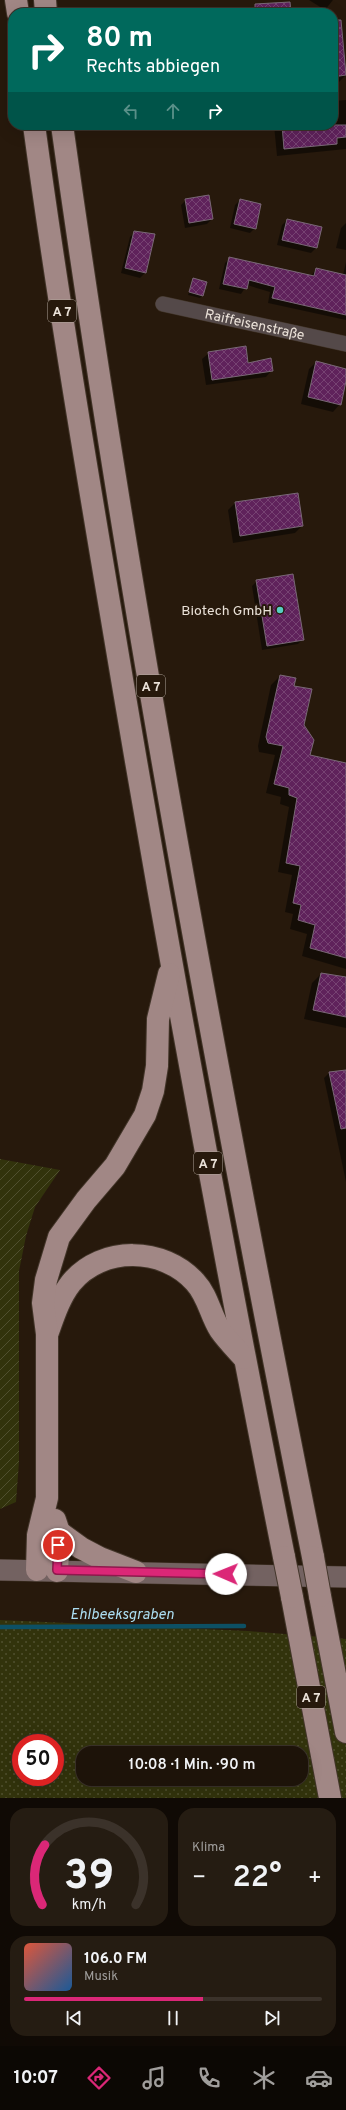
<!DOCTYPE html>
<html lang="de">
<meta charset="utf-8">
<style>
:root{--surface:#1d1309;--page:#251c12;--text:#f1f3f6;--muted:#a09e9c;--line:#3b322a;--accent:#db2777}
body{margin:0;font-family:Overpass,sans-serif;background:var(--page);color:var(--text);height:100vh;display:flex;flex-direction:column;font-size:15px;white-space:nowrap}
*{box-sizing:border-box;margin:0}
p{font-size:13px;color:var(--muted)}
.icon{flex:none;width:22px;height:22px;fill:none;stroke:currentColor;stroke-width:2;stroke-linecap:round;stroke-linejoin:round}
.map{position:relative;height:1798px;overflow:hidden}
.drawer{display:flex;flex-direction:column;gap:10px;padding:10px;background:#100a05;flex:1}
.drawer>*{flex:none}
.hud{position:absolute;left:8px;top:8px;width:330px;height:122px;border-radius:16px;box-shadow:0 4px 16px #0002,0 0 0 1px var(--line);background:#00695c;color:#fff;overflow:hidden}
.speed{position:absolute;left:12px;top:1734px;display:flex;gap:8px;font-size:20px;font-weight:700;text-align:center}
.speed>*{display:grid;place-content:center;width:52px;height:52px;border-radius:50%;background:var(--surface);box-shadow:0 4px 16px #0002,0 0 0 1px var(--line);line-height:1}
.speed .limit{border:6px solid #d22;background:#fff;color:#111}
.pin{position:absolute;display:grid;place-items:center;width:34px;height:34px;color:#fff;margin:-17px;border:2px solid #fff;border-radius:50%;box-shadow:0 1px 4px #0007}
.me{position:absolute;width:44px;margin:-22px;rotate:271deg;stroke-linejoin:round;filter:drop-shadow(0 0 3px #0008)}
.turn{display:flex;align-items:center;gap:14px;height:84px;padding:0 12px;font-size:18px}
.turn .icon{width:52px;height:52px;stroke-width:2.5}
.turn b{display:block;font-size:28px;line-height:34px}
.lanes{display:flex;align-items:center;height:38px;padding:0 12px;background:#0003;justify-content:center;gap:20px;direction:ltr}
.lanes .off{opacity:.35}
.big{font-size:30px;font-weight:600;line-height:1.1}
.drawer .card{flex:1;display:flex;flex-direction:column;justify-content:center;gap:6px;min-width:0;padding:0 14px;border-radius:16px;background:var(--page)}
.drawer .dial{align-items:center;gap:0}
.dial svg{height:104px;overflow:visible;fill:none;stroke:var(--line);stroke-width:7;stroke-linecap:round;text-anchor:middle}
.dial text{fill:var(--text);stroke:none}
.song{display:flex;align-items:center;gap:12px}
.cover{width:48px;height:48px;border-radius:6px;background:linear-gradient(135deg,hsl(10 70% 55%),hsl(210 70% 35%))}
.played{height:4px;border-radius:2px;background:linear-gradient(90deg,var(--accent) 60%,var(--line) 60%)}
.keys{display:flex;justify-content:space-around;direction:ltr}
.heat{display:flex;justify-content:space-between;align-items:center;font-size:22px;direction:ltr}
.drawer .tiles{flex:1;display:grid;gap:10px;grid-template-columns:1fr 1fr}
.card:last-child{grid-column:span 2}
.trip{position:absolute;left:76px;top:1746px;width:232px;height:40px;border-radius:16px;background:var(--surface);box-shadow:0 4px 16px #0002,0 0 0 1px var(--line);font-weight:600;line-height:40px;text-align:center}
.menu{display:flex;height:64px;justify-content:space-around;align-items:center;background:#0c0804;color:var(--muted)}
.menu .icon{width:28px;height:28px}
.menu .selected{color:var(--accent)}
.menu b{font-size:18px;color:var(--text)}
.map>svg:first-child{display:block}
</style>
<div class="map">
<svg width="346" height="1798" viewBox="0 0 346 1798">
<defs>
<pattern id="grass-dots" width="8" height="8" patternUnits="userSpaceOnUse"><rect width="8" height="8" fill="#32330c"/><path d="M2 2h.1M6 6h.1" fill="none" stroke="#50502f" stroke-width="1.8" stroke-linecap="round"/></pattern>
<pattern id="garden-furrows" width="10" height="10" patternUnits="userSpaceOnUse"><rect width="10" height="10" fill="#32330c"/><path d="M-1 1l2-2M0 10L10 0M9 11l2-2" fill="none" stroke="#50502f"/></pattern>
<pattern id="building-cross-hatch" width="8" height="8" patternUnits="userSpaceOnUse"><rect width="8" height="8" fill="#5f225b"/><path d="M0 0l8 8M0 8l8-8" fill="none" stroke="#764272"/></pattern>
</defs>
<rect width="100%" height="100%" fill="#27190c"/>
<path fill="url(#grass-dots)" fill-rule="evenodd" d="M0,1620L248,1631L346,1639V1798H0ZM21,1743H55V1777H21ZM83,1753H301V1779H83Z"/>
<path fill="url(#garden-furrows)" d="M0,1159L60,1170L35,1207L26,1236L19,1271V1462L16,1502L0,1509Z"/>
<g fill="#0007">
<path d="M309,0H333L325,10Z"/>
<path d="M333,25L346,75L337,84H333Z"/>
<path d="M346,100V149L277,156L274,125H333V101Z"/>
<path d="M186,200L212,219L207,224L185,228L181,205Z"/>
<path d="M240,200L255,228L250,233L230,228L235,205Z"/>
<path d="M287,220L321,228L316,248L311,253L277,245L282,225Z"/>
<path d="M346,223V250L336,248L341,228Z"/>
<path d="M135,232L145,273L140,278L121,273L130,237Z"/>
<path d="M230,258L311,276L316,269L343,275L346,262V320L268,303L270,292L247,285L241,294L219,289L225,263Z"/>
<path d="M193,280L202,296L200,298L188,295Z"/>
<path d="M209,353L248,364L272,370L266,377L206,385L202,359Z"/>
<path d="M316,362L346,370L340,404L333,412L301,404L309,369Z"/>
<path d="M235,503L302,526L295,533L233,543L228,510Z"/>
<path d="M257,581L303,639L298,644L262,650L252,586Z"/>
<path d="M280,676L293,687L309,756L346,764V969L302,956L307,934L290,929L293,914L285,912L292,875L278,872L289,807L280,804L281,797L266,793L275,755L259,752L258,746L271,685Z"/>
<path d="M321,974L346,978V1028L304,1019L312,983Z"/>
<path d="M346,1071V1182L324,1078L329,1073Z"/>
</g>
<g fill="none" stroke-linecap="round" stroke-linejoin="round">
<path stroke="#0d5064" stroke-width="4.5" d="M0,1627L244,1626"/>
</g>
<g fill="url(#building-cross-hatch)" stroke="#796876">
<path d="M290,2L291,13H255V4Z"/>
<path d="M333,20H341L346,75L333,77Z"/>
<path d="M282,125H346V137L337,138V144L284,149Z"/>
<path d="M209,195L213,219L189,223L185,199Z"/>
<path d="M240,199L261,204L256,229L234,224Z"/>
<path d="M287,219L322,227L317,248L282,240Z"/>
<path d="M134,231L155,234L146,273L125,268Z"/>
<path d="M229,257L314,276L316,268L346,275V315L272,298L275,287L249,280L247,289L223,284Z"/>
<path d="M193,278L207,282L203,296L189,292Z"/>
<path d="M246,346L248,363L271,358L273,371L212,380L208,352Z"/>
<path d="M316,361L346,369V381L341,405L308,397Z"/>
<path d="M298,493L303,526L240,536L235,502Z"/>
<path d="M293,574L304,640L267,646L256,580Z"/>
<path d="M280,675L296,678L294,686L312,689L304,725L314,740L310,755L346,763V958L310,948L315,925L298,920L301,905L293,903L300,866L286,863L297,798L289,795V788L274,784L283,746L268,743L266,737Z"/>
<path d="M321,973L346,977V1017L313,1010Z"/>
<path d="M346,1070V1128L341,1129L329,1072Z"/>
</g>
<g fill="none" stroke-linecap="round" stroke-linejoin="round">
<defs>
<g id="street">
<path id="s1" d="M163,304L346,344"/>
</g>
<path id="secondary" d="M0,1570L346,1577"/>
<g id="highway">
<path d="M16,0L18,13"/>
<path d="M45,0L46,13"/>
<path d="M34,125C56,287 83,448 110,608C163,925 221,1241 284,1557"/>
<path d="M62,125C129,605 218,1082 313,1557"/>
<path d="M48,1332C54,1315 60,1297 71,1283C102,1245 164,1247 195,1282C208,1296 210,1314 220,1330C227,1340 236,1349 244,1358"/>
<path d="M55,1520L59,1532L57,1571"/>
<path d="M59,1532L81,1548L100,1558L136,1572"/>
<path d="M37,1570L38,1535L47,1498V1334L43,1303L46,1280L59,1237L86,1200L115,1166L145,1115L153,1091L157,1066L158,1019L169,974"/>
<path d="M320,1596L346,1732"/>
<path d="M292,1597L330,1798"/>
</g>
</defs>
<use href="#street" stroke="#423529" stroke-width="16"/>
<use href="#secondary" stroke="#423529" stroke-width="22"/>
<use href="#highway" stroke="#423529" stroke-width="24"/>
<use href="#street" stroke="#544949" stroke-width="15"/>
<use href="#secondary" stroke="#736261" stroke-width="21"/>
<use href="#highway" stroke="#a18785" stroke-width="22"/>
<defs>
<g id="highway-bridge">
<path d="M284,1557L292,1597"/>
<path d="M313,1557L320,1596"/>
</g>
</defs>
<use href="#highway-bridge" stroke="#423529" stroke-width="24" stroke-linecap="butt"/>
<use href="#highway-bridge" stroke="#a18785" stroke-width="22"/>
</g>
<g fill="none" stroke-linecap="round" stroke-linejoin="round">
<defs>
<path id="route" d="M58,1545L57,1570L226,1574"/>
</defs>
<use href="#route" stroke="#8e194d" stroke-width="10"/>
<use href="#route" stroke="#db2777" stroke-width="7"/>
</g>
<circle fill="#56cec3" stroke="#27190c" stroke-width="1.5" cx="280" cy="610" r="4"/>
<g text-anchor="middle" stroke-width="4" stroke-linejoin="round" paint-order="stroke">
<g fill="#27190c" stroke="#b0a59b" stroke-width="1">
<rect x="48" y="300" width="28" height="22" rx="3"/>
<rect x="137" y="675" width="28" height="22" rx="3"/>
<rect x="194" y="1152" width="28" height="22" rx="3"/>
<rect x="297" y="1686" width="28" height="22" rx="3"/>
</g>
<g font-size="13" font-weight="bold" fill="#eae1d8">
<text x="62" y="316">A 7</text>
<text x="151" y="691">A 7</text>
<text x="208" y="1168">A 7</text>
<text x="311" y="1702">A 7</text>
</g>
<g font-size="14" fill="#eae1d8" stroke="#27190c">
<text dy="5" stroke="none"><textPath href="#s1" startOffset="94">Raiffeisenstraße</textPath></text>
</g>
<g font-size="14" fill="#eae1d8" stroke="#27190c" text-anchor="end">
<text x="272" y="615">Biotech GmbH</text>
</g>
<g font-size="15" font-style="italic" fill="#acdef2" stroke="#27190c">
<text x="122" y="1619">Ehlbeeksgraben</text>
</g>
</g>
</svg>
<div class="speed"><div class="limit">50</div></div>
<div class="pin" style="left:58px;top:1545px;background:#d93025"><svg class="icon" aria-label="arrive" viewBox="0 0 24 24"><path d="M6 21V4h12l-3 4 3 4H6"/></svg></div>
<svg class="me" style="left:226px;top:1574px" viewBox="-20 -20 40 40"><circle r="19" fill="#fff"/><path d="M0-13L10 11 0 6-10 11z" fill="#db2777"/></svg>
<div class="trip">10:08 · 1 Min. · 90 m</div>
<div class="hud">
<div class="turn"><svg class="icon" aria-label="right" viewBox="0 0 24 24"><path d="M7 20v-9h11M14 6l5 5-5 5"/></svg><div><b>80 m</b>Rechts abbiegen</div></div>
<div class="lanes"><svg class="icon off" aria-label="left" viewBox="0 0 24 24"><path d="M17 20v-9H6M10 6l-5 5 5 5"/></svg><svg class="icon off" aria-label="ahead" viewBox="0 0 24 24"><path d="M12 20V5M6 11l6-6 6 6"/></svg><svg class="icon" aria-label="right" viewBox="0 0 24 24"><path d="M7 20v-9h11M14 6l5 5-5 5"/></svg></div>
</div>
</div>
<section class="drawer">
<div class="tiles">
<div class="card dial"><svg viewBox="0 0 100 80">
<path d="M14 69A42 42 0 1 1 86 69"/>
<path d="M14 69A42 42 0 0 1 16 23" stroke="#db2777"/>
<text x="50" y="56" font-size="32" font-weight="700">39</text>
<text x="50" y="72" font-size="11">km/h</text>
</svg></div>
<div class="card"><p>Klima</p>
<div class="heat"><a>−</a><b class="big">22°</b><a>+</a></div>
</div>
<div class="card">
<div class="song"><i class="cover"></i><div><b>106.0 FM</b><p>Musik</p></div></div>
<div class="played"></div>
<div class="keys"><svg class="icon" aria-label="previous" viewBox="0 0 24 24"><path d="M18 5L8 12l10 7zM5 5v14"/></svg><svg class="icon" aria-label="pause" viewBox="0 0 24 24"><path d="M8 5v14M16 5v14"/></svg><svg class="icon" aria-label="next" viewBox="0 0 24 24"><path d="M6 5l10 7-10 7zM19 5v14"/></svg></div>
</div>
</div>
</section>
<nav class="menu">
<b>10:07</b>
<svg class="icon selected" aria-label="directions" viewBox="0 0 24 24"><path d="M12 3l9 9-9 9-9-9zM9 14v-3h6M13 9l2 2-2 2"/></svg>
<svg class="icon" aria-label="music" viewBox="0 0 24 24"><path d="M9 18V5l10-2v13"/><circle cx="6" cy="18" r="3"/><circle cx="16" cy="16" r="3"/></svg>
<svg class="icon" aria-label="phone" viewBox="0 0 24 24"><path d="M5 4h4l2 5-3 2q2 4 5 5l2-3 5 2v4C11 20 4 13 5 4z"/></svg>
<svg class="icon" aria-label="climate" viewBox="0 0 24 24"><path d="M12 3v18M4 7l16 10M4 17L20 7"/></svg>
<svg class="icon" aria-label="car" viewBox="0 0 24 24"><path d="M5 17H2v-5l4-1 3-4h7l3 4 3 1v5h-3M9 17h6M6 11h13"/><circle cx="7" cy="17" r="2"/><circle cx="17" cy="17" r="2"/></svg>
</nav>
